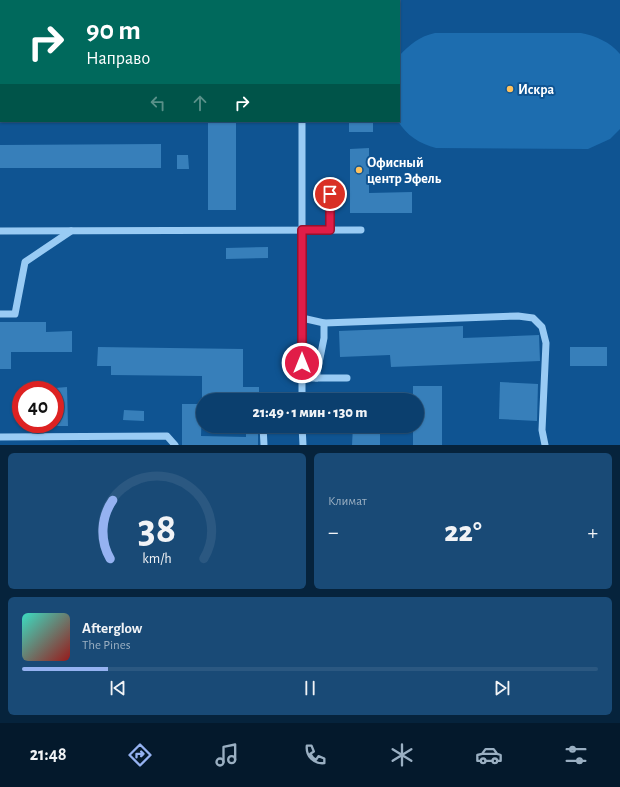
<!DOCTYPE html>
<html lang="ru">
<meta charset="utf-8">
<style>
:root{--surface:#0b3f6e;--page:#194a76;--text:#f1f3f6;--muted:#9aafc2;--line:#2b5881;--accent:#95b2f1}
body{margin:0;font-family:"Alegreya Sans",sans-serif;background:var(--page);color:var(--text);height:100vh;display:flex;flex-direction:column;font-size:15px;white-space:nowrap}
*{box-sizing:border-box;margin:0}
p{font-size:13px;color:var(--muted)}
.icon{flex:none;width:22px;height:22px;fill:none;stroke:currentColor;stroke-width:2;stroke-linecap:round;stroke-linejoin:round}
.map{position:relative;height:445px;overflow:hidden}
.panel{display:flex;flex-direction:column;gap:8px;padding:8px;background:#06233c;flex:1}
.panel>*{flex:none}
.banner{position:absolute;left:0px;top:0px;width:400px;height:122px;box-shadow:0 1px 3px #0004,0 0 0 1px var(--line);background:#00695c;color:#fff;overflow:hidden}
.speed{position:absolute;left:12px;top:381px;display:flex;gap:8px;font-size:20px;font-weight:700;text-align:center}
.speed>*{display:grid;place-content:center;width:52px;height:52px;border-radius:50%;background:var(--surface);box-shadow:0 1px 3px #0004,0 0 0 1px var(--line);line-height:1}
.speed .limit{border:6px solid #d22;background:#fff;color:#111}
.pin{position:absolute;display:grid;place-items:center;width:34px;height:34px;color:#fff;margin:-17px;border:2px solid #fff;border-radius:50%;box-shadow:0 1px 4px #0007}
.me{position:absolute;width:44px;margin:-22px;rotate:0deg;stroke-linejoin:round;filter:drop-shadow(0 0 3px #0008)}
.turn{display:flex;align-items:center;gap:14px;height:84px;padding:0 20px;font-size:18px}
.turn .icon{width:52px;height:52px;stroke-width:2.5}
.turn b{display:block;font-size:28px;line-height:34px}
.lanes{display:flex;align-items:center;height:38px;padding:0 20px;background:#0003;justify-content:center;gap:20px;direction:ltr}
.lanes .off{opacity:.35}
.big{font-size:30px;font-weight:800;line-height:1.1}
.panel .widget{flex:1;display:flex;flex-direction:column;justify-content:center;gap:6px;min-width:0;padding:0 14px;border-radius:6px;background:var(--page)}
.panel .dial{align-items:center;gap:0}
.dial svg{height:104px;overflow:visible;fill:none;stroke:var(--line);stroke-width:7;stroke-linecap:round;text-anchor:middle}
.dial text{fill:var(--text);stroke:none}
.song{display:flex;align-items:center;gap:12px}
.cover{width:48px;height:48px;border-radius:6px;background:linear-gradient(135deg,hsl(170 70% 55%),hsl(0 70% 35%))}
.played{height:4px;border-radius:2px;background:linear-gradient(90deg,var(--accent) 15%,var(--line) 15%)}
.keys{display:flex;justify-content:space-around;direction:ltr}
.heat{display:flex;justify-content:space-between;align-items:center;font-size:22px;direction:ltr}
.panel .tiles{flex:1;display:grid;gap:8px;grid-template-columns:1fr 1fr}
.widget:last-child{grid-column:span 2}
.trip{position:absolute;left:196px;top:393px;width:228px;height:40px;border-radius:20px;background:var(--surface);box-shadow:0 1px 3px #0004,0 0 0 1px var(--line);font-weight:800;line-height:40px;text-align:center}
.tab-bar{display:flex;height:64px;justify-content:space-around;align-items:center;background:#04192c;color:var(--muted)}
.tab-bar .icon{width:28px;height:28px}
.tab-bar .current{color:var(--accent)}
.tab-bar b{font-size:18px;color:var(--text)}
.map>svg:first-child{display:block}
</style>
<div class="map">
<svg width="620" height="445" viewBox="0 0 620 445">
<rect width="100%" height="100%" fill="#0f5492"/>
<path fill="#1d6daf" d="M435,33H581C596,36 610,42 620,54V129L610,139L588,149L436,148C420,144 406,135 398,121H399V56C409,45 420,36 435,33Z"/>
<g fill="#377fba">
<rect x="208" y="121" width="28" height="89"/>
<rect x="349" y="121" width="24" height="11"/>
<path d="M161,144V168H0V145Z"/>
<path d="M369,148V193L412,192V213H350V149Z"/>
<path d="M177,155H188L189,169H177Z"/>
<path d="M268,247V258L226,259V248Z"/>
<path d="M0,322H46V332L72,331V352H11V369H0Z"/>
<path d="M463,326V338L539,335L540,361L391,367L390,355L340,357L339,331Z"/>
<path d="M98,347L243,349V387H259V400H202V376L111,375V366H97Z"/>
<rect x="570" y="347" width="37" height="19"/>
<path d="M500,382L538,384L537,421L499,419Z"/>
<path d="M413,386H442V445H413V426H417V400H413Z"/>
<path d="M67,387L68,426H55V388Z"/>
<path d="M182,404H202L201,436L246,437V426H258V445H182Z"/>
<path d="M124,410L144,411V421L123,420Z"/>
<path d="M353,426H380V445H352Z"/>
</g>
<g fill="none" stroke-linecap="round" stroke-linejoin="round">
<g stroke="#99cbf4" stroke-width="7">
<path d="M302,0V1"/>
<path d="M132,1V0"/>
<path d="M0,47H1"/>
<path d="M302,121V400"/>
<path d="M330,230V194"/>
<path d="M0,231L361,230"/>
<path d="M0,314H15L25,262L71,231"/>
<path d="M302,318L324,323L518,316L533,318L542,327L546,343L542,430L545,445"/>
<path d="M302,378H347"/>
<path d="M316,378L324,338V323"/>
<path d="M263,426L264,445"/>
<path d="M302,426L303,445"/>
<path d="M0,437L167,436L175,445"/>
</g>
</g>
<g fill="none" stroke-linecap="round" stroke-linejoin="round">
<defs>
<path id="route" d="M302,363V230H330V194"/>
</defs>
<use href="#route" stroke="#92132f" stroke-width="10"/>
<use href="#route" stroke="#e11d48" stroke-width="7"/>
</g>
<g fill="#ffc15c" stroke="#0f5492" stroke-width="1.5">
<circle cx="510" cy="89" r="4"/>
<circle cx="359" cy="170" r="4"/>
</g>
<g text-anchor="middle" stroke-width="4" stroke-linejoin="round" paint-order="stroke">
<g font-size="14" font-weight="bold" fill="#fff" stroke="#0f5492" text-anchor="start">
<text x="518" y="94">Искра</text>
<text x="367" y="167">Офисный<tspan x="367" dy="16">центр Эфель</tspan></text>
</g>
</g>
</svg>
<div class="speed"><div class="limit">40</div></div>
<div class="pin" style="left:330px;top:194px;background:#d93025"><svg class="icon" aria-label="arrive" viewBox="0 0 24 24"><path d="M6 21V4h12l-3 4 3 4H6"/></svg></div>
<svg class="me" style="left:302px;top:363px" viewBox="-20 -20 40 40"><circle r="17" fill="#e11d48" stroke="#fff" stroke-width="3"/><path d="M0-11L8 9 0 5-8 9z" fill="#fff"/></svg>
<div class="trip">21:49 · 1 мин · 130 m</div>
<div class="banner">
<div class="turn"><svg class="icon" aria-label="right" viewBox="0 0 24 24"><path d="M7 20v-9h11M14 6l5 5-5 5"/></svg><div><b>90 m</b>Направо</div></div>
<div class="lanes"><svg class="icon off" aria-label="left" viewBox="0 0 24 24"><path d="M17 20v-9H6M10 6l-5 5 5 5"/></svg><svg class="icon off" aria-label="ahead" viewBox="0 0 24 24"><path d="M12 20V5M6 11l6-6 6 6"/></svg><svg class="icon" aria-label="right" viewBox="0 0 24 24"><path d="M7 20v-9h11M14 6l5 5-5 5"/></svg></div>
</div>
</div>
<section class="panel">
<div class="tiles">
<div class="widget dial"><svg viewBox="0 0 100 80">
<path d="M14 69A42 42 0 1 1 86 69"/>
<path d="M14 69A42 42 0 0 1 16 24" stroke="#95b2f1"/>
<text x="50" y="56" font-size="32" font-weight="700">38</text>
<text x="50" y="72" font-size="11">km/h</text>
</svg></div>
<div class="widget"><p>Климат</p>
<div class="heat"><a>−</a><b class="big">22°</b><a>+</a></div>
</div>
<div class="widget">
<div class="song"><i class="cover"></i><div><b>Afterglow</b><p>The Pines</p></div></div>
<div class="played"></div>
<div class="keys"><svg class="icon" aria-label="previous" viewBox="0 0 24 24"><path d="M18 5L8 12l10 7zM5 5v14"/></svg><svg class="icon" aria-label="pause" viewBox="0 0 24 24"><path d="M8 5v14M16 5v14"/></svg><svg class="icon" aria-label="next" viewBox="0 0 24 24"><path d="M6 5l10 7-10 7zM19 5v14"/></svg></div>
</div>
</div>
</section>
<nav class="tab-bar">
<b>21:48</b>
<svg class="icon current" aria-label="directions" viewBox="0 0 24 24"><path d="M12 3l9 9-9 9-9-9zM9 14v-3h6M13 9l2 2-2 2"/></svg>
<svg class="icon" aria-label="music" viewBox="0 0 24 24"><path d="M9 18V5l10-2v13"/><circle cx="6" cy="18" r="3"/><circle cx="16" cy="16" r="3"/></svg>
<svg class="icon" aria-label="phone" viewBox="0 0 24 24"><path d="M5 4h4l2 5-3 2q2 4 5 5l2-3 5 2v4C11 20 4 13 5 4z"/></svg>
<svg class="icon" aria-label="climate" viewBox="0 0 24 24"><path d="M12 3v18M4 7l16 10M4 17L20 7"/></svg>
<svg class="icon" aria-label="car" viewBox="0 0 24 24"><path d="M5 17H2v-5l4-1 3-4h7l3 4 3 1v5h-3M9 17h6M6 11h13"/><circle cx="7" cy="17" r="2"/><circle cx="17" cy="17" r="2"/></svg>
<svg class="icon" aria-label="filters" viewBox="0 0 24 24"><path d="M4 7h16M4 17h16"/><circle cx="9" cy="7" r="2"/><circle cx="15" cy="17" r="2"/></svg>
</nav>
